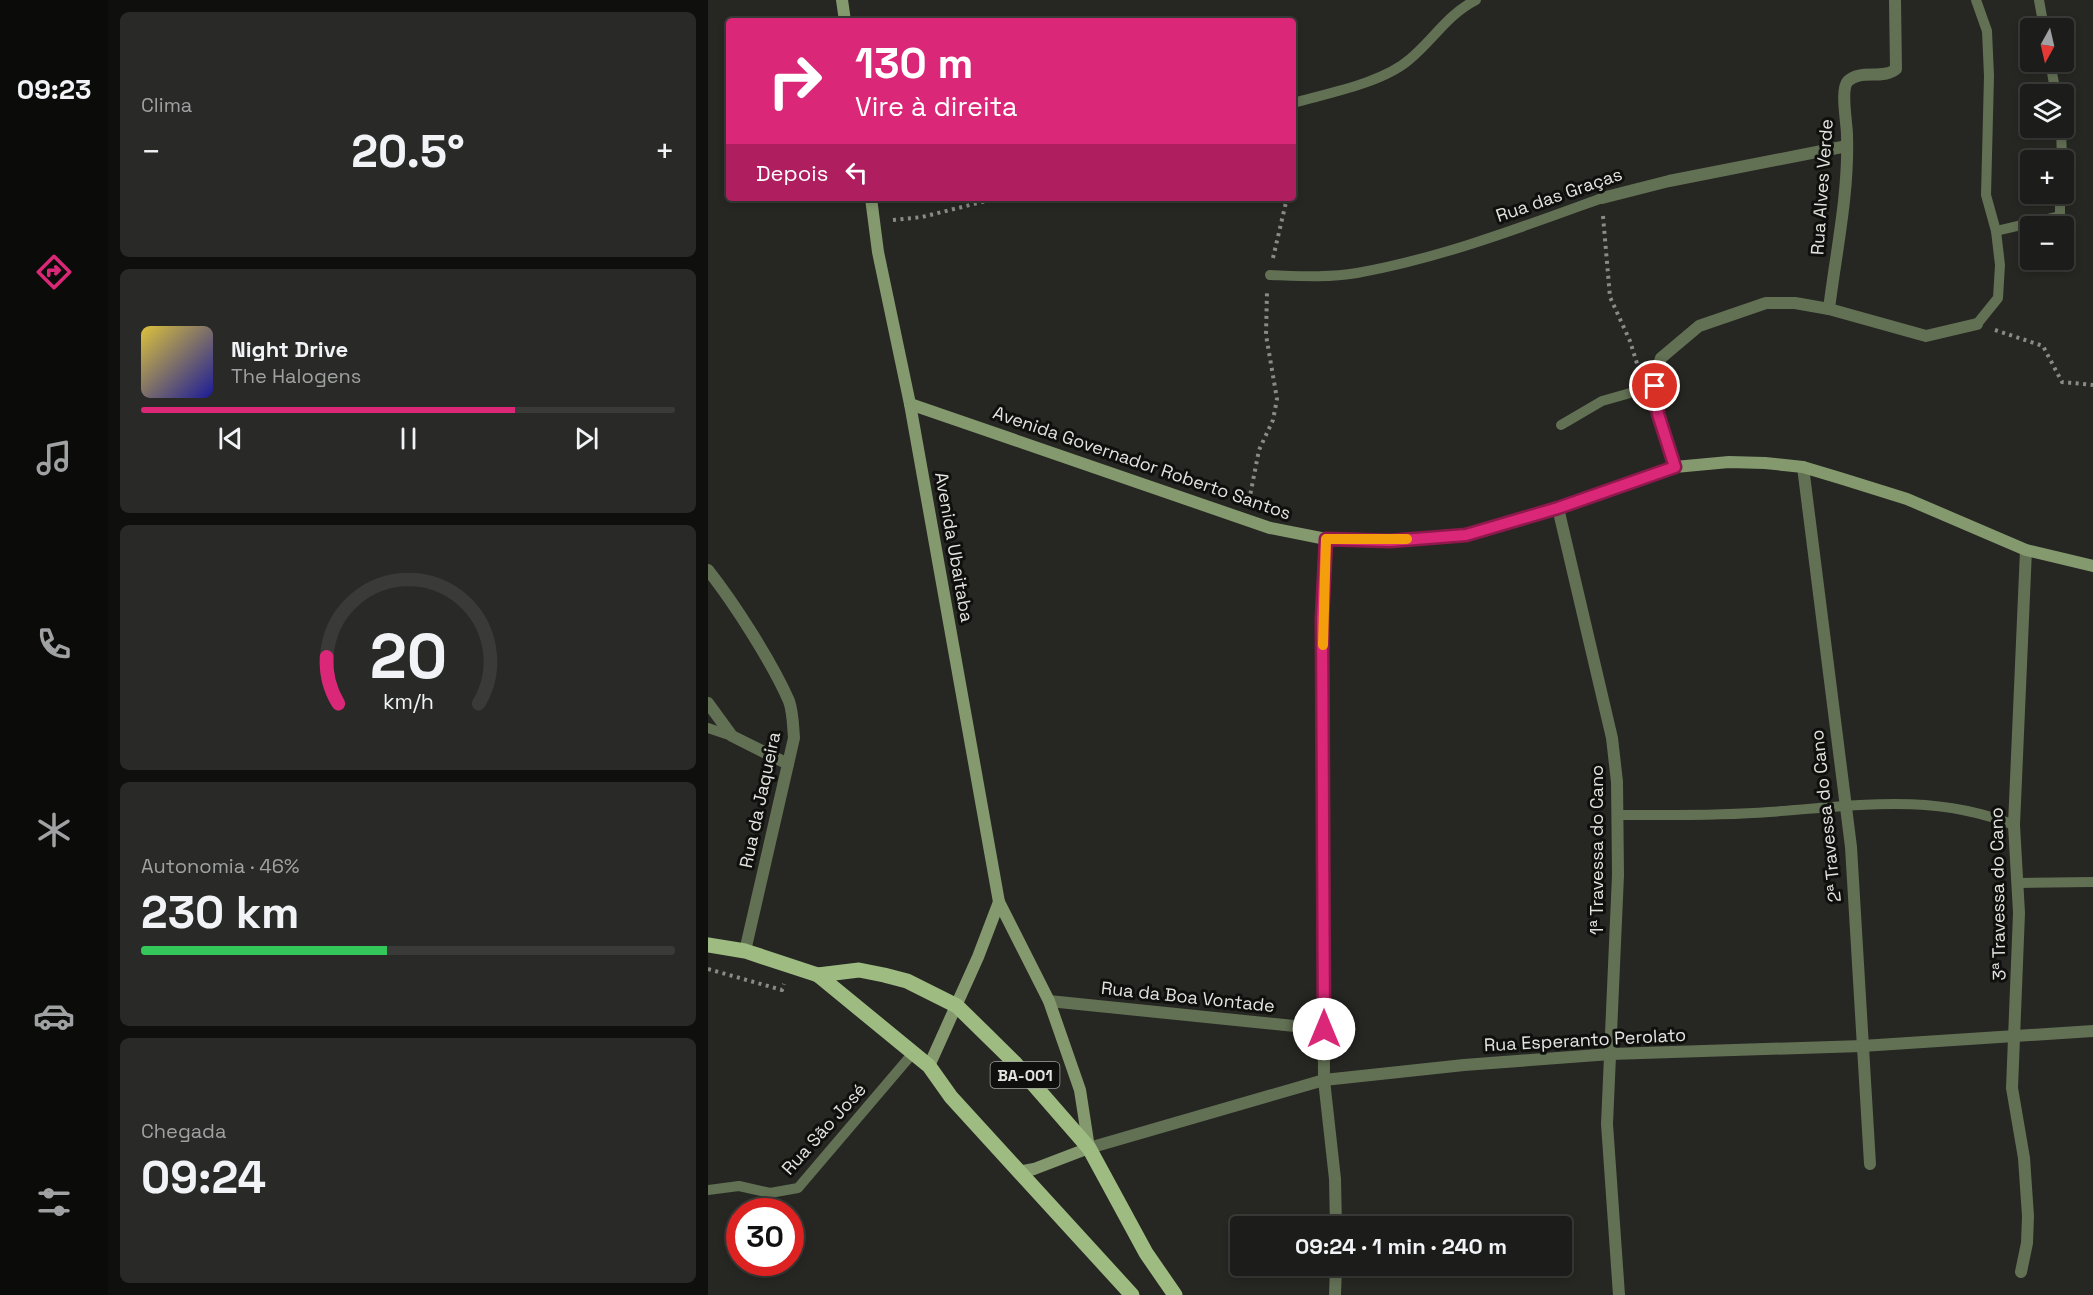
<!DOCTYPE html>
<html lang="pt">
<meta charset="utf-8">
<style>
:root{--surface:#1c1c1a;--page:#292927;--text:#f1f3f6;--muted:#a0a1a2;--line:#3a3a39;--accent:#db2777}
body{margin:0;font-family:"Space Grotesk",sans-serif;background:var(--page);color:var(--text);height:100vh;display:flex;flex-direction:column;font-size:22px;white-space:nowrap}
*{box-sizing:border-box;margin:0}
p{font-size:20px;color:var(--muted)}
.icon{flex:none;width:33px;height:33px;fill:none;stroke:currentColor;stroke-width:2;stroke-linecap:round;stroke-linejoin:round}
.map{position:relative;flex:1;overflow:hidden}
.side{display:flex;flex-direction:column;gap:12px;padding:12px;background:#0f0f0e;width:600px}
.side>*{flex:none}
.hud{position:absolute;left:18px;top:18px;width:570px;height:183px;border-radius:6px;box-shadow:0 3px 9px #0003,0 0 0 2px var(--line);background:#db2777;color:#fff;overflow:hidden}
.needle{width:39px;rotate:188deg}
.tools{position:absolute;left:1312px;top:18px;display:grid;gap:12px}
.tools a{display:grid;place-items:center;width:54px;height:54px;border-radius:6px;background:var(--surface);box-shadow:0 3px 9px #0003,0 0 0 2px var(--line);font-size:30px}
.speed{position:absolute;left:18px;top:1198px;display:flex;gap:12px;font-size:30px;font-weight:700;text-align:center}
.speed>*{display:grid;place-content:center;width:78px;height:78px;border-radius:50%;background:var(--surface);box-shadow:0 3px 9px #0003,0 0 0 2px var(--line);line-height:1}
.speed .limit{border:9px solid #d22;background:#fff;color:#111}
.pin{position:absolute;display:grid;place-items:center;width:51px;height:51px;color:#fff;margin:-26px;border:3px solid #fff;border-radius:50%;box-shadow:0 2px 6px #0007}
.me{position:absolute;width:66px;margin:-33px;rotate:0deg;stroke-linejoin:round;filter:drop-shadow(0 0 4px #0008)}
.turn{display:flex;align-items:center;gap:21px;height:126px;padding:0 30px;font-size:27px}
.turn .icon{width:78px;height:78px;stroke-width:2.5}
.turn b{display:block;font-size:42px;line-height:51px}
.then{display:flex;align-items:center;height:57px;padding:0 30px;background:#0003;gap:12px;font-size:22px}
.big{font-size:45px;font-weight:700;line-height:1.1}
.side .widget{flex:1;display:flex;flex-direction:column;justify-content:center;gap:9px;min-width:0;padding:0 21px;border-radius:9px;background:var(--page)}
.side .dial{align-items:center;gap:0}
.dial svg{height:156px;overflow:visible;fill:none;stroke:var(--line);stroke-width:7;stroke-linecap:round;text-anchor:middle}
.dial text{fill:var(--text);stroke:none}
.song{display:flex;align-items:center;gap:18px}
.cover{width:72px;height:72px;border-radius:9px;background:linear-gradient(135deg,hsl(50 70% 55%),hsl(240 70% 35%))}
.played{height:6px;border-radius:3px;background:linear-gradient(90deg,var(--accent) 70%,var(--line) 70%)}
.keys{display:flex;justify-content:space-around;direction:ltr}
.heat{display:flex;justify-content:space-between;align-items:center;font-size:33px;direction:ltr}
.charge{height:9px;border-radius:4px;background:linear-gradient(90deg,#34c759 46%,var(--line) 0)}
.trip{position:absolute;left:522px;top:1216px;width:342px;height:60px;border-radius:6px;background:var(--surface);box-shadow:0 3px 9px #0003,0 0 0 2px var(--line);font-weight:700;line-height:60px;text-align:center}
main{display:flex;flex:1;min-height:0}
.dock{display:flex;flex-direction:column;width:108px;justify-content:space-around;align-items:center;background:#0b0b0a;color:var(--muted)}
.dock .icon{width:42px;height:42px}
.dock .selected{color:var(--accent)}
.dock b{font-size:27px;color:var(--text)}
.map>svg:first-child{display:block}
</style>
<main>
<nav class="dock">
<b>09:23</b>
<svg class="icon selected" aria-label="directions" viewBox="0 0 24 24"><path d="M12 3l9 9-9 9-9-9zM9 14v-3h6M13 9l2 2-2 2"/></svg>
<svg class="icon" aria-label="music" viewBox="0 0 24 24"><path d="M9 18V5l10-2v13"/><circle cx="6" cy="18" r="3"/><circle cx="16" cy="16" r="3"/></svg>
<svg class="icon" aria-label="phone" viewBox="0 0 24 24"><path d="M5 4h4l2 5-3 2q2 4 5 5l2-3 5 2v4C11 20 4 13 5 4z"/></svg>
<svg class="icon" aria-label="climate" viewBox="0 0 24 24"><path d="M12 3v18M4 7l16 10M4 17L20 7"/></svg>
<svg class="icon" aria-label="car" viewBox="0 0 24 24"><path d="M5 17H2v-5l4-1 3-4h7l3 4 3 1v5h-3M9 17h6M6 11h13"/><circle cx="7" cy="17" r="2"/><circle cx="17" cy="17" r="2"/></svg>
<svg class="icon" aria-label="filters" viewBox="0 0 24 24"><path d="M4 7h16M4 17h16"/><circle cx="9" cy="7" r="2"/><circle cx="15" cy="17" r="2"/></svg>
</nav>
<section class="side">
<div class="widget"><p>Clima</p>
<div class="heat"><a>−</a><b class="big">20.5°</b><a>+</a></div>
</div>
<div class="widget">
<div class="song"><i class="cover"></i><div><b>Night Drive</b><p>The Halogens</p></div></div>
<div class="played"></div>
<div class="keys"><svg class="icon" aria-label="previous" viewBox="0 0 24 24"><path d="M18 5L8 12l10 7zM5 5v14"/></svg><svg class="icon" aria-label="pause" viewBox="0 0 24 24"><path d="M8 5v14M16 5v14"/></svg><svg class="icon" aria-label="next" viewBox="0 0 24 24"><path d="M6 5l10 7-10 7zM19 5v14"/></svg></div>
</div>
<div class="widget dial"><svg viewBox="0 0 100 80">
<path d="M14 69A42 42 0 1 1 86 69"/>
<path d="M14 69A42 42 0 0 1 8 45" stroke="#db2777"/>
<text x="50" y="56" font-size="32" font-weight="700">20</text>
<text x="50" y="72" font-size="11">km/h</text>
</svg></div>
<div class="widget"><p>Autonomia · 46%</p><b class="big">230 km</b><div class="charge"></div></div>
<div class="widget"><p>Chegada</p><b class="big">09:24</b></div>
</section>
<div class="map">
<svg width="1385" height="1295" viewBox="0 0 1385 1295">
<rect width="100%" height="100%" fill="#262622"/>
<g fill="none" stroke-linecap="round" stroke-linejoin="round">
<g stroke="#8a8a86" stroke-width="4" stroke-dasharray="3 4.5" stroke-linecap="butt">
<path d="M895,216L902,297L922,341L931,370"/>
<path d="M185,220L214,217L290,198"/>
<path d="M565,258L579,198"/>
<path d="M1287,330L1335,346L1354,382L1385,385"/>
<path d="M541,501L551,450L565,420L569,399L558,335L559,292"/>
<path d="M0,969L74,990L76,984"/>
</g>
<g stroke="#627054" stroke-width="10">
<path d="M1268,0L1279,31L1281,76L1278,195L1288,231L1292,265L1290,298L1269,324"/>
<path d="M1331,0L1336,28"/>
<path d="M1342,62L1348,94"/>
<path d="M585,103C620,93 675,83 702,59C725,40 740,14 768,0"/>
<path d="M1353,128L1354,160"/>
<path d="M1288,231L1352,216V194"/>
<path d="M562,275C590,276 620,278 649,273C733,258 814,227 894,198"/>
<path d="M853,425L894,401L947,386"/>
<path d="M0,728L24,736"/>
<path d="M910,815C960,815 1011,816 1061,812C1146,806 1224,792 1306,825"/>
<path d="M1310,883L1385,882"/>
<path d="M0,1190L31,1186L62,1193L90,1188L205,1053"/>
</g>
<g stroke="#627054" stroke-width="12">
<path d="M894,198L961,181L1139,146"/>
<path d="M1121,309C1128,252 1141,193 1139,135C1139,123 1132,89 1140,81C1152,69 1175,80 1188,69L1187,0"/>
<path d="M967,467L950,414L946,381L953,358L991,326L1058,303H1087L1121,309L1218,336L1269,324"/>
<path d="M1095,467L1143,847L1162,1164"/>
<path d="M850,508L904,738L909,782L910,875L899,1124L911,1295"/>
<path d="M618,539L614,618L616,1080L627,1179L628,1227"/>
<path d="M0,570C26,603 64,662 81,701C85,712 85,726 86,738L37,951"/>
<path d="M0,703L24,736L80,764"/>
<path d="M341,1001L616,1029"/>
<path d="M381,1148L616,1080L756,1065L903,1054L1154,1046L1385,1031"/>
<path d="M1313,1272L1319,1243L1320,1216L1316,1158L1304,1088L1311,913L1306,825L1318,550"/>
<path d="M627,1295L628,1266"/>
</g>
<g stroke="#849a6e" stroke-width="12">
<path d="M134,0L137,21"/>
<path d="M163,198L170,252L202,404L291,902L341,1001L372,1090L381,1148L326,1169L310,1172"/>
<path d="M202,404L562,528L618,539L682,541L757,535L850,508L967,467L1021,462L1057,463L1095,467L1135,479L1199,499L1318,550L1385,566"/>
<path d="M221,1066L270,957L291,902"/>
</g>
<g stroke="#9ebb81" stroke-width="15">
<path d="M0,945L37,951L110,975L221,1066L243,1097L424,1295"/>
<path d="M110,975L151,970L176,975L199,981L249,1006L306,1062L381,1148L438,1253L467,1295"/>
</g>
</g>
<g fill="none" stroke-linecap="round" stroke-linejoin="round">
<defs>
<path id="route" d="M616,1029L614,618L618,539L682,541L758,535L850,508L967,467L950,414L947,386"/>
</defs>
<use href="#route" stroke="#8e194d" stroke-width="15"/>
<use href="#route" stroke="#db2777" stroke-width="10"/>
<path stroke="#f59e0b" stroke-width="10" d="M615,645L618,539H699"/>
</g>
<g text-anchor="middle" stroke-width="6" stroke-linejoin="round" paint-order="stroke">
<rect fill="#0f0f0d" stroke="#a3a3a1" stroke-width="1.5" x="282.5" y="1062" width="69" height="26" rx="4.5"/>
<g font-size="16" font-weight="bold" fill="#e3e3e0">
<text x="317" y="1081">BA-001</text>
</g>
<g font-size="18" fill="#e3e3e0" stroke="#0f0f0d">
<text transform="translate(1114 187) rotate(-86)" y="6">Rua Alves Verde</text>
<text transform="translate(851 195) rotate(-19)" y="6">Rua das Graças</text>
<text transform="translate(434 463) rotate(19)" y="6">Avenida Governador Roberto Santos</text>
<text transform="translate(246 547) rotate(80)" y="6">Avenida Ubaitaba</text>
<text transform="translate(52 800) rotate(-78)" y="6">Rua da Jaqueira</text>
<text transform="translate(1118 816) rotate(-96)" y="6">2ª Travessa do Cano</text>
<text transform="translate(889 850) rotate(-90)" y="6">1ª Travessa do Cano</text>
<text transform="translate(1290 894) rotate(-91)" y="6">3ª Travessa do Cano</text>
<text transform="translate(480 997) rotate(6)" y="6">Rua da Boa Vontade</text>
<text transform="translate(877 1040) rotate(-3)" y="6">Rua Esperanto Perolato</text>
<text transform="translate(116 1129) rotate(-48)" y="6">Rua São José</text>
</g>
</g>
</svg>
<div class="tools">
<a><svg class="needle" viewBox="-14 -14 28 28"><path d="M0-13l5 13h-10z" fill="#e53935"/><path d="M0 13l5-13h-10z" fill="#a0a1a2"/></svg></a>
<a><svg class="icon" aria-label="layers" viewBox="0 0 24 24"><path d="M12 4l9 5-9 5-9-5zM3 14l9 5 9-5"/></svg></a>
<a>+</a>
<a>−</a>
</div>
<div class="speed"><div class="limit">30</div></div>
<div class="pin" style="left:947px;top:386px;background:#d93025"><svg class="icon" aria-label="arrive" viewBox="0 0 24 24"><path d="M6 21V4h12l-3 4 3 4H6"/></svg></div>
<svg class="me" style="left:616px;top:1029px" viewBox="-20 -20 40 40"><circle r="19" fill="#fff"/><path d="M0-13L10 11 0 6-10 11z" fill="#db2777"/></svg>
<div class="trip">09:24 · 1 min · 240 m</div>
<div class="hud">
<div class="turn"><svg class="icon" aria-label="right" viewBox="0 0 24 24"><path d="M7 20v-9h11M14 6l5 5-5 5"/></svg><div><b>130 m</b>Vire à direita</div></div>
<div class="then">Depois<svg class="icon" aria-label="left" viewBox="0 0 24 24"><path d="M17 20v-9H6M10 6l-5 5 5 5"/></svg></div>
</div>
</div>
</main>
